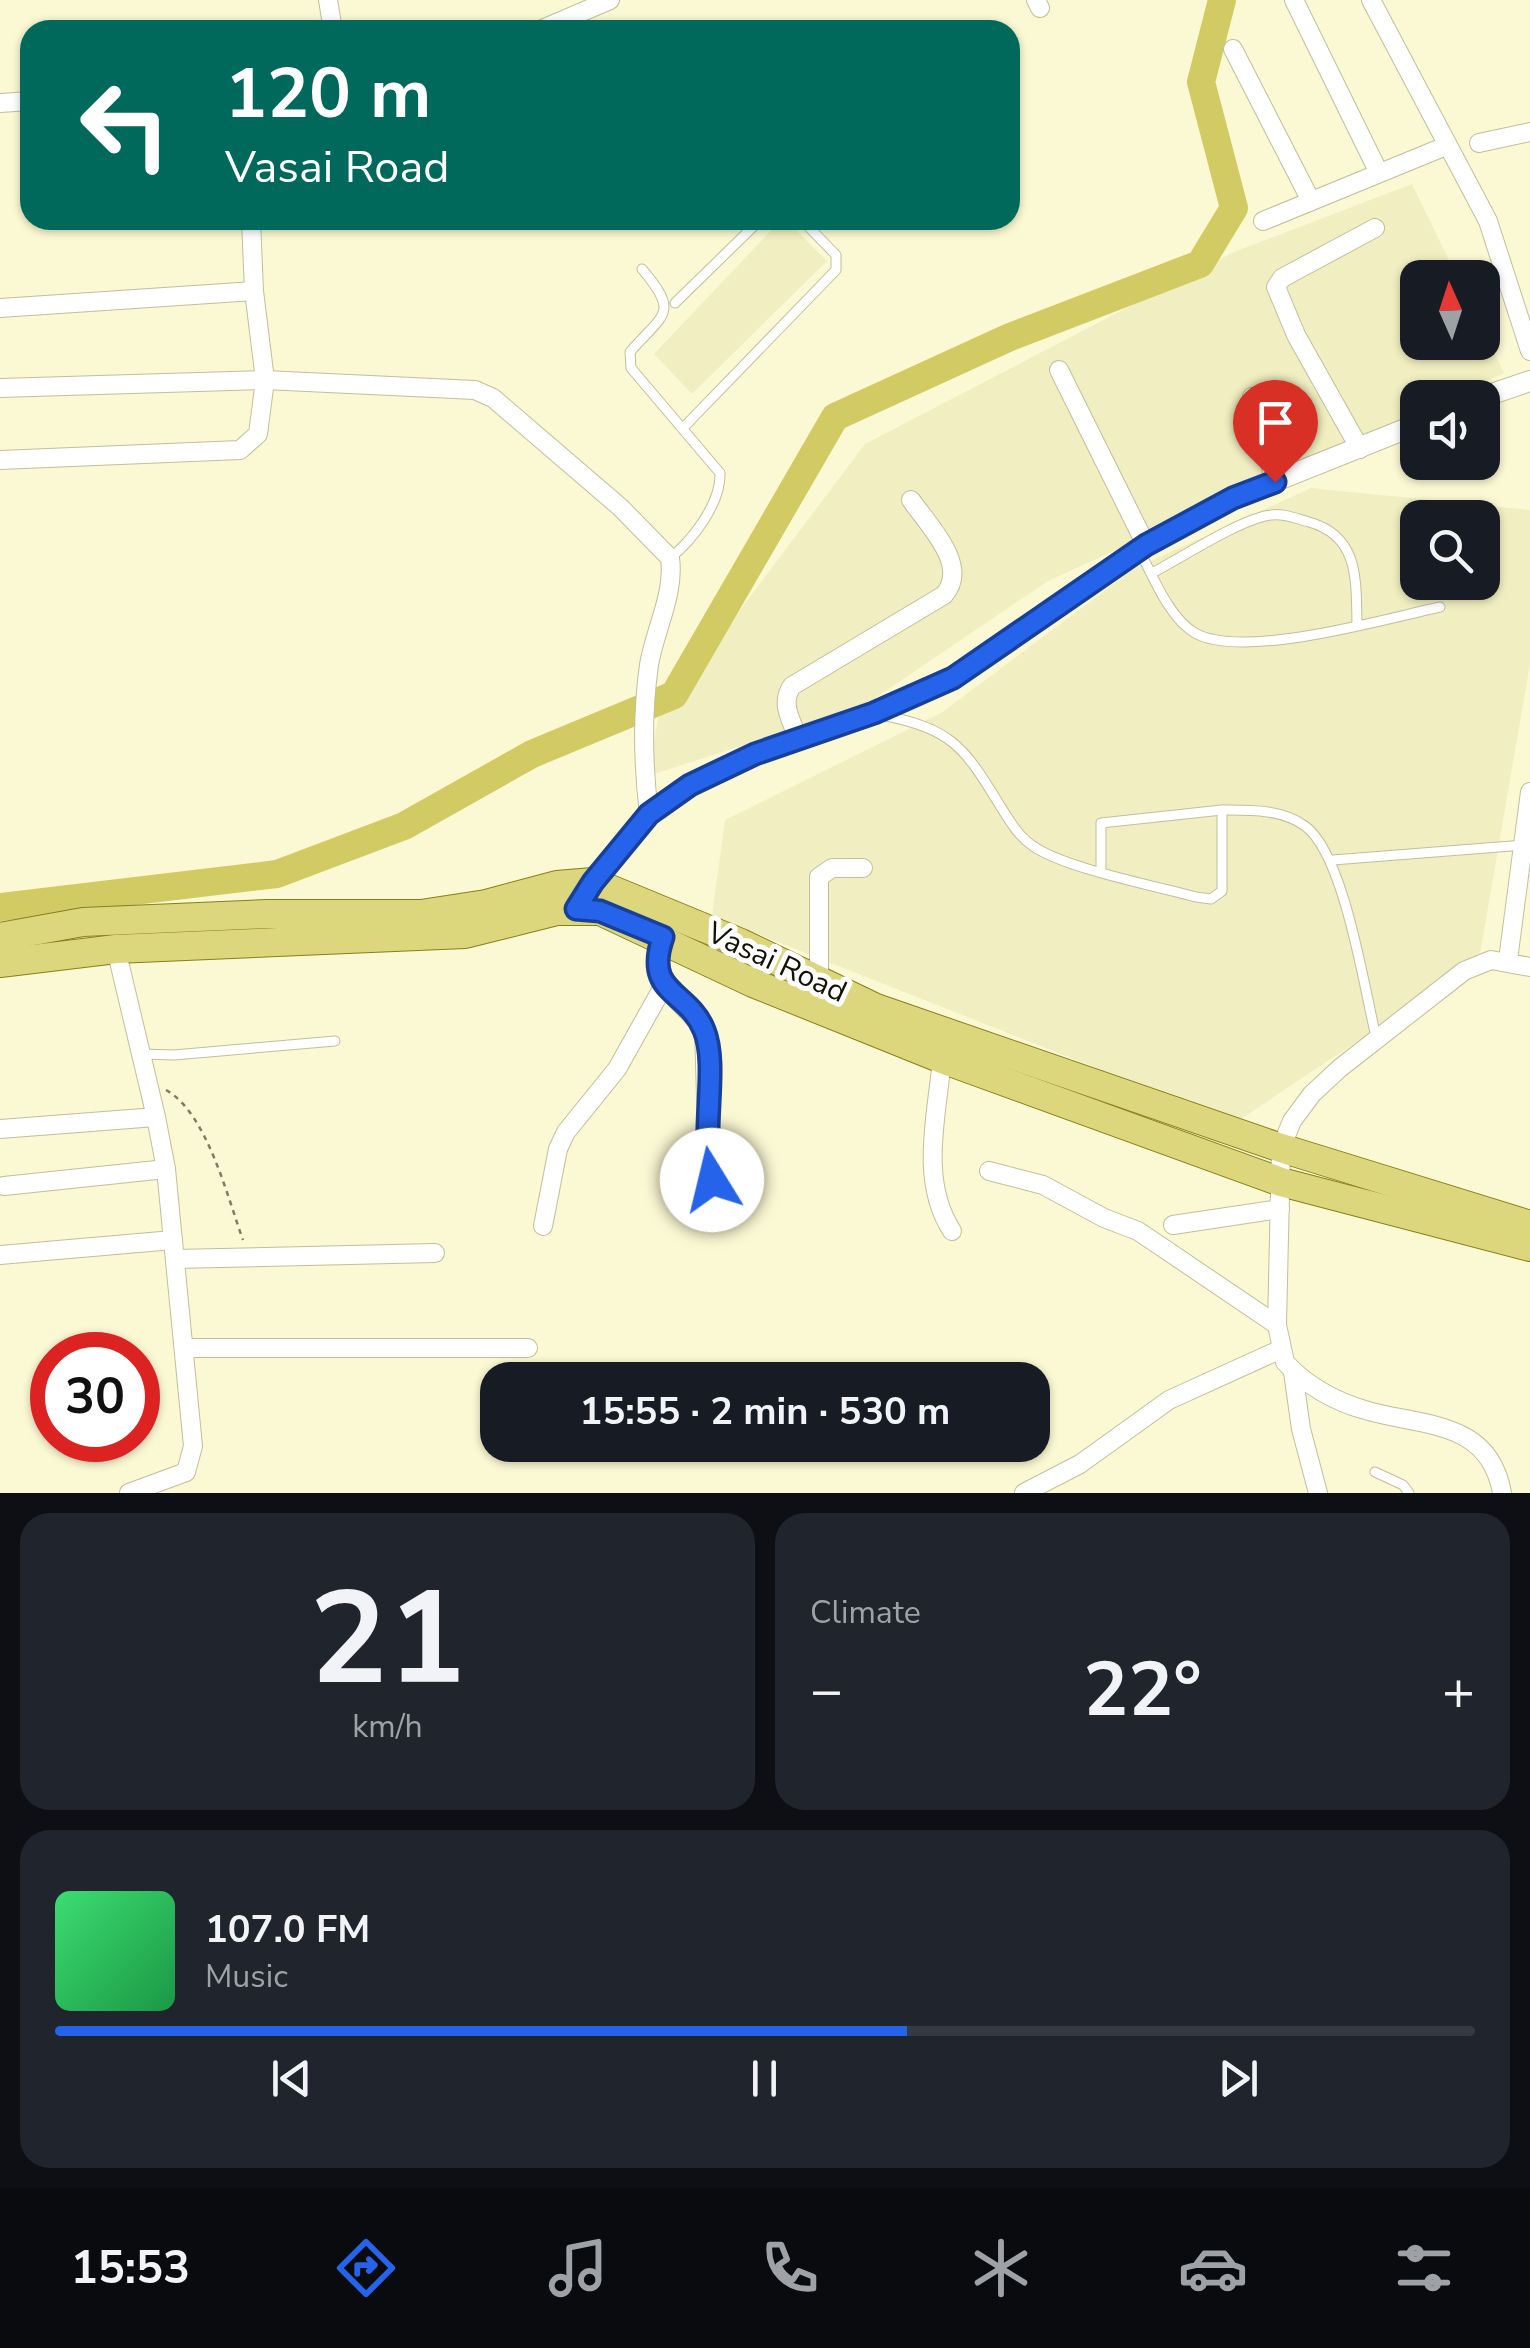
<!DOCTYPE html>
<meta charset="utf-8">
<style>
:root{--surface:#171b24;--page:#20242c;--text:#f1f3f6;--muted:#9ea1a6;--line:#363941;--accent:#2563eb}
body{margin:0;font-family:"Nunito Sans",sans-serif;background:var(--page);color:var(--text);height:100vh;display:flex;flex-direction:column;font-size:38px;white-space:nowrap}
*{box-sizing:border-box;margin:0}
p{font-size:32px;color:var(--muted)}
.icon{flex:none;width:55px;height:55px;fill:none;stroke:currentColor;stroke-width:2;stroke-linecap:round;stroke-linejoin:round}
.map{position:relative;height:1493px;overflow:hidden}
.details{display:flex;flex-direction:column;gap:20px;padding:20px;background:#0d0f14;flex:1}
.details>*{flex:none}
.hud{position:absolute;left:20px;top:20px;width:1000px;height:210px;border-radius:30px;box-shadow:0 2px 8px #0004;background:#00695c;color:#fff;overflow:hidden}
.needle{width:65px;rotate:357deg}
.buttons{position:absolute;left:1400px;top:260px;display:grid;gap:20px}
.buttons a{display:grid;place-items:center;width:100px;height:100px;border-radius:20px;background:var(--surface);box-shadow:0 2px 8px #0004;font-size:50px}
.speed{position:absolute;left:30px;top:1332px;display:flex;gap:20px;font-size:50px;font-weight:700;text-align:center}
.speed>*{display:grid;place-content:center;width:130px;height:130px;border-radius:50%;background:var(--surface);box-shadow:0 2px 8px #0004;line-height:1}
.speed .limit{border:15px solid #d22;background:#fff;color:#111}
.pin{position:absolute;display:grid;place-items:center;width:85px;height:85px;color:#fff;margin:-102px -42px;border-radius:50% 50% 50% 0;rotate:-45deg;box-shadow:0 0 10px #0007}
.pin .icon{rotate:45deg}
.me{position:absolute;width:110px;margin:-55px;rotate:351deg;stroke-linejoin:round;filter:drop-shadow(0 0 8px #0008)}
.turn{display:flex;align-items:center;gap:35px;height:210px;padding:0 40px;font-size:45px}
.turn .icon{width:130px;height:130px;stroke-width:2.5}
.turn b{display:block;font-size:70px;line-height:85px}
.big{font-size:75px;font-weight:700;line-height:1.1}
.details .widget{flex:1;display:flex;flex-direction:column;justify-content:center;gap:15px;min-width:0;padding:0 35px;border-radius:30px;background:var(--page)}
.details .dial{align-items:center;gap:0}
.dial b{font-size:130px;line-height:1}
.song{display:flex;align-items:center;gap:30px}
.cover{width:120px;height:120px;border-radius:15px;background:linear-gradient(135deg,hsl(140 70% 55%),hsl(140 70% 35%))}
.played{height:10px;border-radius:5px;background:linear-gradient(90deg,var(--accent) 60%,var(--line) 60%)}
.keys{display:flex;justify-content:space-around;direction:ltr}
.heat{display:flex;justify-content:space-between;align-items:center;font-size:55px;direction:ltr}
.details .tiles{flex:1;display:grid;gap:20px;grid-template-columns:1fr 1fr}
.widget:last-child{grid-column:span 2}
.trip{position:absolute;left:480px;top:1362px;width:570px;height:100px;border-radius:30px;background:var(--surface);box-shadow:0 2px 8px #0004;font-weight:700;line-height:100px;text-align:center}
.dock{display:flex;height:160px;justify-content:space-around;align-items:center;background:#090b0e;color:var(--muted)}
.dock .icon{width:70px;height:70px}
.dock .active{color:var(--accent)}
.dock b{font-size:45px;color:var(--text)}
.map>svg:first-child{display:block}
</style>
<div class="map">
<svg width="1530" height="1493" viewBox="0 0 1530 1493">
<rect width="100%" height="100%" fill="#fbf9d3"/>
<g fill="#f1efc1" fill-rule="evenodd">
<path d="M1412,184L1457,277L1418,278V342H1482L1483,329L1504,373L1451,397L1418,398L1417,413L1048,581L862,707L648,776L658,719L865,444L1234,252Z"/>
<path d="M781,220H786L827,261L692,394L654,354Z"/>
<path d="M1311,488L1530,510V664L1479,960L1235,1123L712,916L725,820L941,713L1135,568ZM1418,518H1482V582H1418Z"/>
</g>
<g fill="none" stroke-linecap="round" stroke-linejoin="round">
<path stroke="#d2ca62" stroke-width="28" d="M0,907L277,874L404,826L532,754L674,695L835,417L1010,337L1200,264L1234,208L1201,82L1222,0"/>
<defs>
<g id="service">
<path d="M642,269C680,314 664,313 630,352L631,368L720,473C721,503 693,540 670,558"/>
<path d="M675,303L760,220"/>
<path d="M683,428L836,270V255L802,220"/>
<path d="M1139,550C1153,576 1169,618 1195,633C1243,660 1384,619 1440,607"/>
<path d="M1152,573C1181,558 1242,518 1271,515C1284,513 1297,519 1309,522C1359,536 1356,579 1357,624"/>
<path d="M882,715C951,729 963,745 999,804C1009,820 1018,836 1033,846C1064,868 1156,886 1196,897L1211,899L1222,891V810C1250,810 1282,809 1305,826C1344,854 1364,987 1376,1037"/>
<path d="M1333,860L1524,845"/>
<path d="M1101,870V823L1222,810"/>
<path d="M142,1054L174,1055L335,1041"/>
<path d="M1375,1472L1403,1485L1409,1493"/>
</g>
<g id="minor">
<path d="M328,0L333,30"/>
<path d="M1036,0L1040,8"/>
<path d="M1294,0L1379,173"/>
<path d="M1371,0L1488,221L1530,351"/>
<path d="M540,30L610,0"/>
<path d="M1233,49L1311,201"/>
<path d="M0,103L30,101"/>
<path d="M1479,143L1530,132"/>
<path d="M1263,221L1446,146"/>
<path d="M0,308L254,291"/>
<path d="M1059,370L1146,545"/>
<path d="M0,388L265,380L475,390L493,398L620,507L670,558C675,594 655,629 649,665C642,714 643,765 649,814"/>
<path d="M1252,397L1275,482"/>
<path d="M1360,449L1296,335L1276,287L1282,278L1375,228"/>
<path d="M0,460L240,450L258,434L265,380L254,291L251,220"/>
<path d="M798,738C791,720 780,703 792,686L944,595C970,566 929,526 911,500"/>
<path d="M663,937C646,984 678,997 704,1029L708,1164L721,1191"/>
<path d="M1508,960L1530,792"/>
<path d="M819,983V877L832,868H863"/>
<path d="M942,1059C937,1116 919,1180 952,1231"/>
<path d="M0,1129L156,1117L116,949"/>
<path d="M989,1171L1043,1185L1104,1218L1138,1231L1277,1325"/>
<path d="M4,1186L166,1169"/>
<path d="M1173,1225L1280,1209"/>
<path d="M543,1226L558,1149L566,1132L617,1069L663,987"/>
<path d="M0,1255L173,1240"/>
<path d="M175,1259L435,1253"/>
<path d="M185,1348H528"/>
<path d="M1293,1372L1301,1429L1318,1493"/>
<path d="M129,1493L186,1472L193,1446L166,1169L156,1117"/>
<path d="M1024,1493L1080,1464L1169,1400L1279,1350"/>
<path d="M1502,1493C1489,1419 1422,1427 1365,1410C1336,1402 1305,1385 1285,1362L1277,1325L1281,1148L1292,1121L1312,1094L1340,1068L1464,971L1491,960L1530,967"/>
</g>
<g id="tertiary">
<path d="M1480,398L1530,381"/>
<path d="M588,890L649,814L690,785L755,754L875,713L953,678L1146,545L1233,498L1418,424"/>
</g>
<g id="primary">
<path d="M0,937L83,922L267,914H421L486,904L557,885L593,882L741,943L876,1008L1281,1148L1530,1225"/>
<path d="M0,963L116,949L465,934L557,911H600L753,983L942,1059L1281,1182L1530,1247"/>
</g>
</defs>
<use href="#service" stroke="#c1bf9b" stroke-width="11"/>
<use href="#minor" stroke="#c1bf9b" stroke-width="20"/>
<use href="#tertiary" stroke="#c1bf9b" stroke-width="22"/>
<use href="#primary" stroke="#867f19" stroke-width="30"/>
<path stroke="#7e7d64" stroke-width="2.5" stroke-dasharray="5 5" stroke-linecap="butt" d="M166,1090C207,1113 227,1196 243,1240"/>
<use href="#service" stroke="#fff" stroke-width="9"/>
<use href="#minor" stroke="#fff" stroke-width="18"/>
<use href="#tertiary" stroke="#fff" stroke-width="20"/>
<use href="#primary" stroke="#dcd67c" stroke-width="28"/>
</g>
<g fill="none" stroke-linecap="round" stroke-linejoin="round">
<defs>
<path id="route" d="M712,1180C700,1133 719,1066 704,1030C688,990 643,994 663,937L600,911L576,909L593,882L649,814L690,785L755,754L874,713L953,678L1146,545L1233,498L1275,482"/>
</defs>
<use href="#route" stroke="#184099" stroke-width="25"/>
<use href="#route" stroke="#2563eb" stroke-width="18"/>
</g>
<g text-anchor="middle" stroke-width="10" stroke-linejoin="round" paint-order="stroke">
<g font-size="30" fill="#121104" stroke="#fff">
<text transform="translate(777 962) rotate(25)" y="10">Vasai Road</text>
</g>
</g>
</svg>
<div class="buttons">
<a><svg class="needle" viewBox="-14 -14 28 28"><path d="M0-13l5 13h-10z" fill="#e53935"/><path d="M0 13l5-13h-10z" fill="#9ea1a6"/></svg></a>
<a><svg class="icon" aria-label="sound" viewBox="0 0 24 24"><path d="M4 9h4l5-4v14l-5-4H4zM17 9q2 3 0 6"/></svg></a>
<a><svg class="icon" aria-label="search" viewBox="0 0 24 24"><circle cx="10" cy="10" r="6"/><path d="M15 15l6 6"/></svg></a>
</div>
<div class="speed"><div class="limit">30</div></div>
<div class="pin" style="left:1275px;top:482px;background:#d93025"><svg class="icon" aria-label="arrive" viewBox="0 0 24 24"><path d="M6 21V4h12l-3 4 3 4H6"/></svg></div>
<svg class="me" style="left:712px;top:1180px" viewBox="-20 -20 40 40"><circle r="19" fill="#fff"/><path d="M0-13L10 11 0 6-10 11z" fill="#2563eb"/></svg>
<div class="trip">15:55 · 2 min · 530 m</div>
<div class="hud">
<div class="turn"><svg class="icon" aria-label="left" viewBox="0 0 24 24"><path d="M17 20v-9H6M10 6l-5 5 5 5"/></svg><div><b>120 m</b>Vasai Road</div></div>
</div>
</div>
<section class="details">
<div class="tiles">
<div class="widget dial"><b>21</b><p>km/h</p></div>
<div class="widget"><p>Climate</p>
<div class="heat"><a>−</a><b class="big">22°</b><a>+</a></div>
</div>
<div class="widget">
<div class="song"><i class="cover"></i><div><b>107.0 FM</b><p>Music</p></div></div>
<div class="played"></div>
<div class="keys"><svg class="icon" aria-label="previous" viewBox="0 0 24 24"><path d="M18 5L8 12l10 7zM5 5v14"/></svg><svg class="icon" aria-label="pause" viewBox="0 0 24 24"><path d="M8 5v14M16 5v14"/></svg><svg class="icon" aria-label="next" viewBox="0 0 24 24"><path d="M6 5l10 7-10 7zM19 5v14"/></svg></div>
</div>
</div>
</section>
<nav class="dock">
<b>15:53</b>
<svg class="icon active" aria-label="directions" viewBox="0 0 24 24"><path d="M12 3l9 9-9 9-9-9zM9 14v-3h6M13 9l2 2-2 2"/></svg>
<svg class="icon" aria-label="music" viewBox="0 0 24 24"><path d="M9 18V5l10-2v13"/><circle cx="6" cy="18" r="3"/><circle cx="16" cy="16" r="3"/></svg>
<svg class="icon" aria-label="phone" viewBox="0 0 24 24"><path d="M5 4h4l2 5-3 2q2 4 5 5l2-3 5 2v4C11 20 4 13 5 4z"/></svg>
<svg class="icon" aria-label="climate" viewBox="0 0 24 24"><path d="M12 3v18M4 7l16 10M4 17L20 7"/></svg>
<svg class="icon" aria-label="car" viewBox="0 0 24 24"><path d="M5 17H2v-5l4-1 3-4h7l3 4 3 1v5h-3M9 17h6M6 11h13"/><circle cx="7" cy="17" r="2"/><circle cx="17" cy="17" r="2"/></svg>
<svg class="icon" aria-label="filters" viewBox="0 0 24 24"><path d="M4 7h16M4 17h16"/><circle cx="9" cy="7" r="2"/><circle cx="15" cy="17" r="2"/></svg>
</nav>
